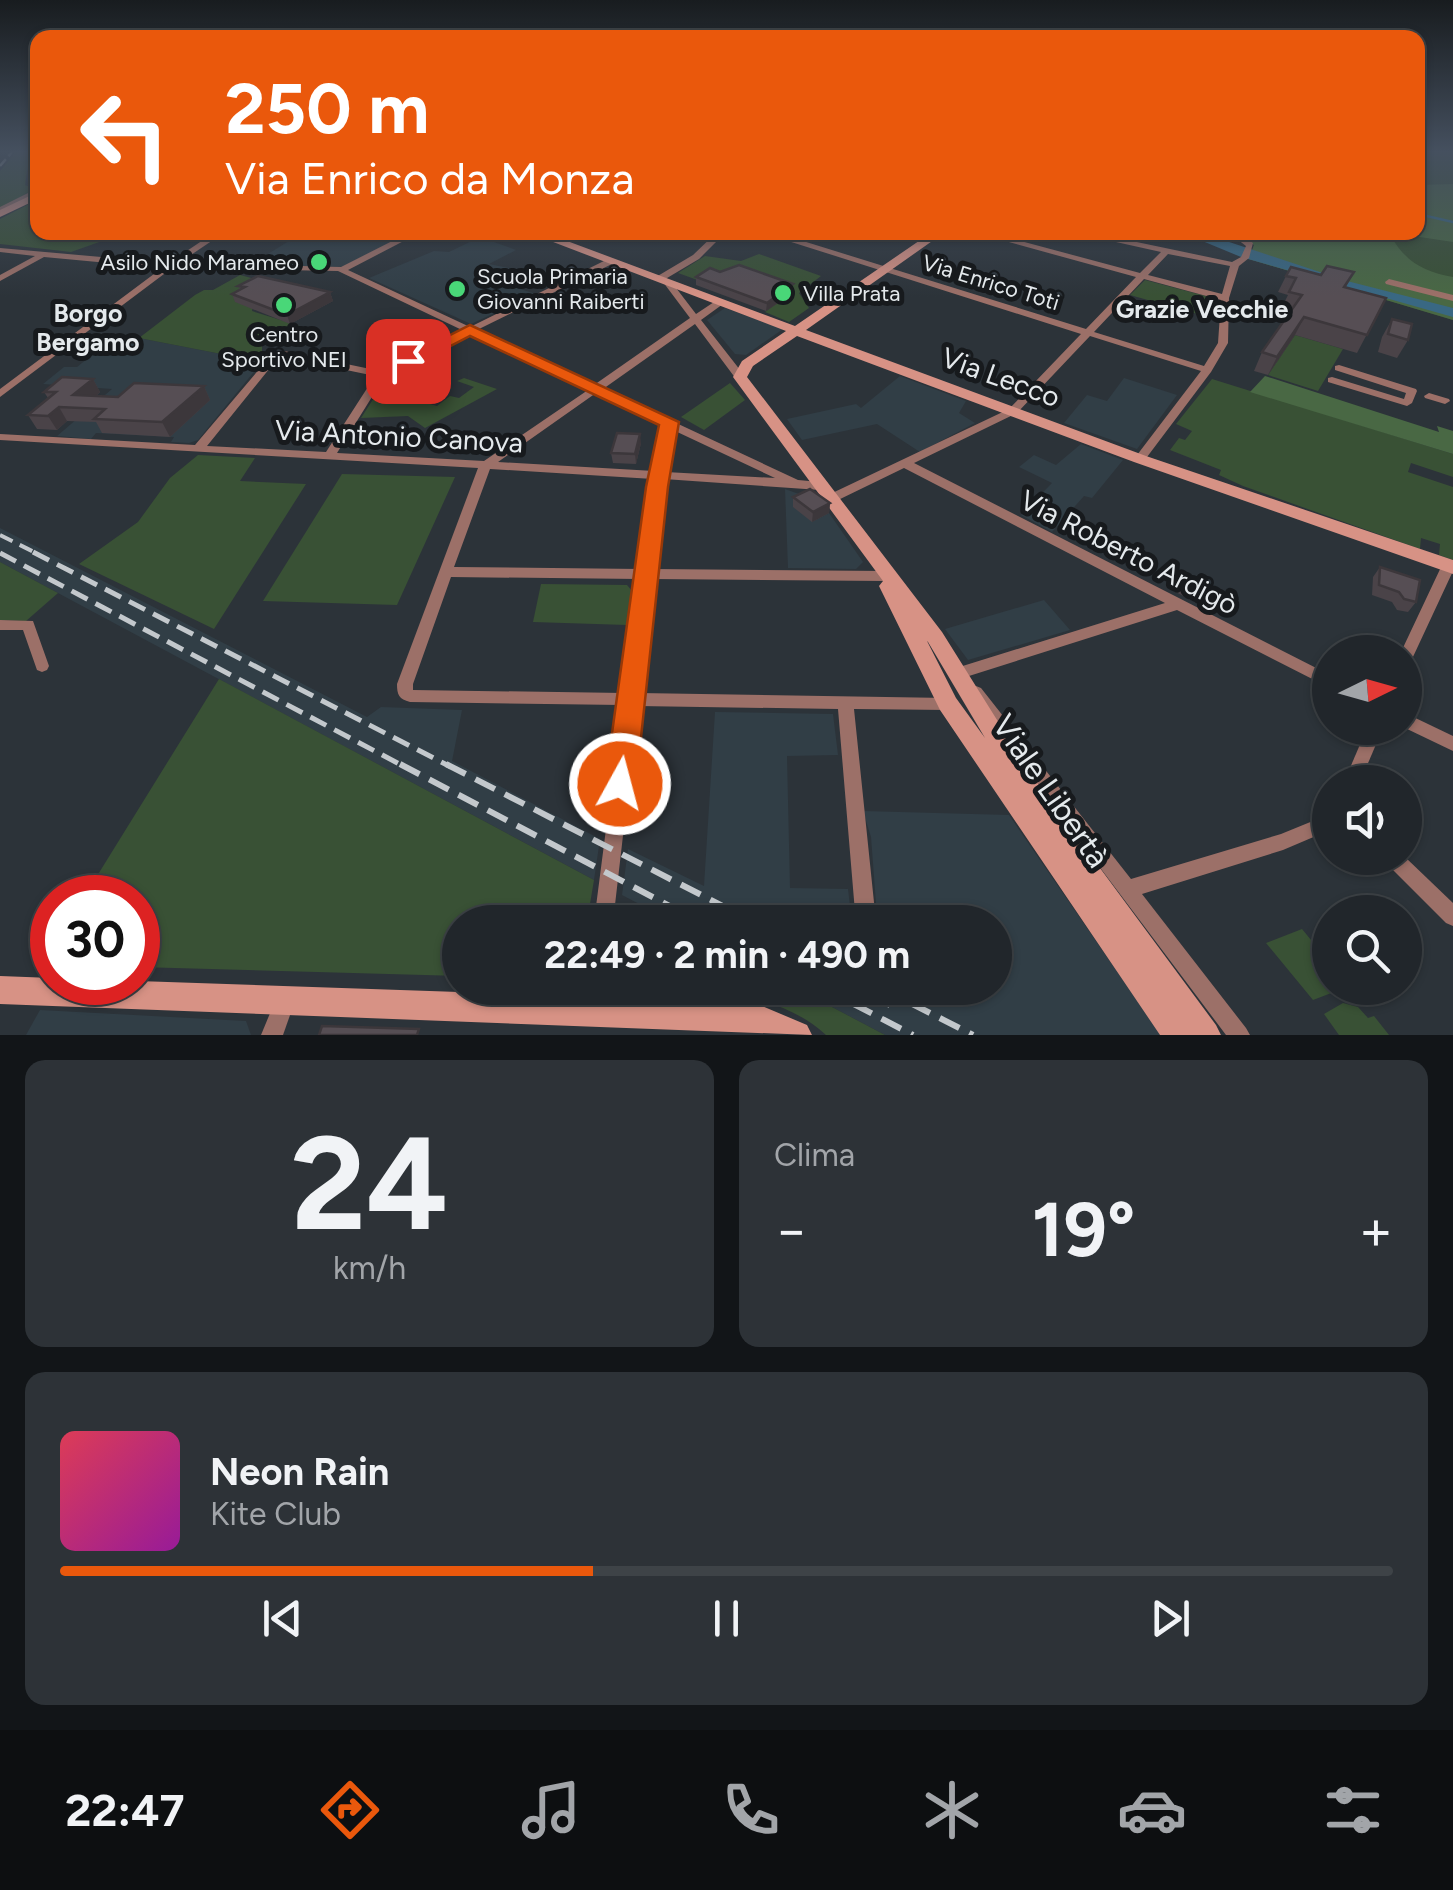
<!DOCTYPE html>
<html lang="it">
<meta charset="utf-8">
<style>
:root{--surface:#21262b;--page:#2d3237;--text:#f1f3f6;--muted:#a2a5a9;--line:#3e4347;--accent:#ea580c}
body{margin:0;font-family:Figtree,sans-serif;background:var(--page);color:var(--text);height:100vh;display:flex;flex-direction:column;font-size:38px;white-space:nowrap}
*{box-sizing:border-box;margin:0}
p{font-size:32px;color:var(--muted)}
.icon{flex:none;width:55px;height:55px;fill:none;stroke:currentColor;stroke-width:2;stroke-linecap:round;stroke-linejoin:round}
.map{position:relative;height:1035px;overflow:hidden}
.side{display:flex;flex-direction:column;gap:25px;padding:25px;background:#121518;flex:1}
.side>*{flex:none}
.hud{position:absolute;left:30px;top:30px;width:1395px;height:210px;border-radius:20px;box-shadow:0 2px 8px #0004,0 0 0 2px var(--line);background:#ea580c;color:#fff;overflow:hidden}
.needle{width:65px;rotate:85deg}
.controls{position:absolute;left:1312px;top:635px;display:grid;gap:20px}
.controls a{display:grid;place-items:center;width:110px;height:110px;border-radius:50%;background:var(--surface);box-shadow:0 2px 8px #0004,0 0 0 2px var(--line);font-size:50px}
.speed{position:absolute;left:30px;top:875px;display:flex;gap:20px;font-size:50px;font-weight:700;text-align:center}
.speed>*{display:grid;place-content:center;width:130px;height:130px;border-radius:50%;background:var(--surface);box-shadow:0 2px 8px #0004,0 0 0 2px var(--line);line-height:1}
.speed .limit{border:15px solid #d22;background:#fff;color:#111}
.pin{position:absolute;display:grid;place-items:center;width:85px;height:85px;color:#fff;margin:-42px;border-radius:20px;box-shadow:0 5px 15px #0006}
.me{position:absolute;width:110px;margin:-55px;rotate:7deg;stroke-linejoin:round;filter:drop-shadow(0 0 8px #0008)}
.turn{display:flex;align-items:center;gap:35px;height:210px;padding:0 30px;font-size:45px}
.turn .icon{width:130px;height:130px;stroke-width:2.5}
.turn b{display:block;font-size:70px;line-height:85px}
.big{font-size:75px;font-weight:700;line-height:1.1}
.side .tile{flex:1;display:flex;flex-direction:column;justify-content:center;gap:15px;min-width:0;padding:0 35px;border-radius:20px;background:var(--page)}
.side .dial{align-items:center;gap:0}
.dial b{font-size:130px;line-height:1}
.song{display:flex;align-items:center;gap:30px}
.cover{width:120px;height:120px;border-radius:15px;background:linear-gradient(135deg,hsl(350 70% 55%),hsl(300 70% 35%))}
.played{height:10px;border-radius:5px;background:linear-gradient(90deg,var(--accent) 40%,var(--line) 40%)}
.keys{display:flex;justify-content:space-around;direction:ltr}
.heat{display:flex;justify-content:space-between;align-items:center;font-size:55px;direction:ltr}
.side .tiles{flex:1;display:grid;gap:25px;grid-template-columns:1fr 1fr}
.tile:last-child{grid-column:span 2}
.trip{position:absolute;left:442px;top:905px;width:570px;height:100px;border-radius:50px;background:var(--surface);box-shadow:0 2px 8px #0004,0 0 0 2px var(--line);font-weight:700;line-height:100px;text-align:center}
.tab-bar{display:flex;height:160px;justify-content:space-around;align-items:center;background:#0d0f11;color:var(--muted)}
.tab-bar .icon{width:70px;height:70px}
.tab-bar .active{color:var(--accent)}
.tab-bar b{font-size:45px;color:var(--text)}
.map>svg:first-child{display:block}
</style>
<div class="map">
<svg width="1453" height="1035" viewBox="0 0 1453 1035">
<rect width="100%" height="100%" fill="#2c3339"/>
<g fill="#313e46">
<path d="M302,233H409L343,267L250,265Z"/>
<path d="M480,237L516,250L489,264L524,271L502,283L536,294L471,324L369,278L434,251L449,252Z"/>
<path d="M725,308L783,329L746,355L735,354L707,320Z"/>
<path d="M139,338L262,362L198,440L189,443L171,442L174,437L96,433L91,439L57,436L112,389L43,384L64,367H77L108,342L132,344Z"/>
<path d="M900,376L966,401L959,413L975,423L920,452L877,424L802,440L787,419L856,404L861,408Z"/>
<path d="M1124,378L1177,395L1137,449L1064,423L1087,395L1107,401Z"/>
<path d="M1081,444L1123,460L1092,498L1084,496L1052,532L1021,515L1052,483L1019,467L1034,455L1056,465Z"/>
<path d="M785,489L810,498L829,513L863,562L856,569L788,568Z"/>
<path d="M0,528L367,717L381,707L462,710L452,761L600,839L594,880L0,562Z"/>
<path d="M1044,600L1070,630L968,660L945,629Z"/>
<path d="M715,712L833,714L838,755L787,756L790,888L848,889L851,914L877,916L871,837L863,811L1009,815L1161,1035H885L796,988H995V922H674L622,895L628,849L704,886Z"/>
<path d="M40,1010L246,1021L251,1035H26Z"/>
</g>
<g fill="#395135">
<path d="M16,152H30L25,185L34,189L0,209V171Z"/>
<path d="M1418,152H1453V320L1249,259L1254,245L1238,233L1418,232Z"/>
<path d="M37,200L38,232L153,233L140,241L105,240L71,252L0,244V219Z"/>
<path d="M759,254L821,276L799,293L809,308L789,322L765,312L792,292L703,282L678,273L705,256L741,261Z"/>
<path d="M240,275L259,280L252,311L300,326L277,340V334L262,335L259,339L266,338L262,342V362L139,338L195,295L204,290H213Z"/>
<path d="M1145,280L1217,299L1215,319L1130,295Z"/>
<path d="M1295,335L1343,349L1318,391L1268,375Z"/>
<path d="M464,378L497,389L425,428L408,416L361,418L379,390L437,406L450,396L459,398L474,387L457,381Z"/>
<path d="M1212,379L1453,454V477L1411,463L1408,472L1453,487V560L1439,555L1440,544L1421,538L1420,549L1243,486L1219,475L1221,470L1170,450L1179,438L1185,440L1192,431L1176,424Z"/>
<path d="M730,383L745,400L704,430L681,417Z"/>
<path d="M198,455L255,458L240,481L306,484L214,629L79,564L138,522L170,478Z"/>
<path d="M342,474L455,477L397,605L263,601Z"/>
<path d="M0,562L58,593L26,621L0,620Z"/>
<path d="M541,584L627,585L632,591L627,625L533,622Z"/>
<path d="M219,679L594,880L587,922H460V976L138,967V898L84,897Z"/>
<path d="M1302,929L1330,963V988L1334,992L1313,1000L1266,943Z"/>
<path d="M619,988H796L885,1035H826C770,984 691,993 621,991Z"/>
<path d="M1343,1003L1358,1007L1368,1018L1374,1016L1389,1035H1339L1324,1014Z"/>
</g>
<g fill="#496844">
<path d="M1453,184V242L1400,234L1392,238C1407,263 1425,272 1453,277V320L1249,259L1254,245L1238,233L1418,232V185Z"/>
<path d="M1265,376L1439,432L1437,426L1453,431V454L1250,392Z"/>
</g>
<path fill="#396883" d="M1183,233H1202L1347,281L1453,308V317L1241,257Z"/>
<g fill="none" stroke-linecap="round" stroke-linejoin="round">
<path stroke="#396883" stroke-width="2.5" d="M1418,214L1453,222"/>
<g fill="#9c7068" fill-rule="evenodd">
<path d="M38,188V193L0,212V207Z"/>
<path d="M215,232H225L179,263L341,267L410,232H421L348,270L470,327L608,259H614V263L477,330L594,385L690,318L663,282L664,280H670L696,314L717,300H723V304L701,320L744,375V379H736L695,324L603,389L673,420L674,422L798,480L820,482L826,486L820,490L664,479L653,569L885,571L890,573L892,576L890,579L885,581L652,579L639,693L948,698L954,699L956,704L954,709L948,710L854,709L875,912L872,919L865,922L858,919L855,912L838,709L638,706L613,922H594L622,705L410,702C399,699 397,695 397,684L478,468L0,440V434L195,445L272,354L284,351L380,371L462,330L338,271L172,268L0,397V389L162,268L44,257L0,281V275L35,256L0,252V248L169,263ZM470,334L588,390L484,461L337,453L385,376ZM284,357L375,376L326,452L207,446L278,358ZM596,393L663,425L654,471L498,462ZM673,430L775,478L666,472ZM490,469L653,479L640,569L454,567ZM451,577L639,579L624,693L413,690V684Z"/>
<path d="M717,232H726L699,259L662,281H656V277L693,255Z"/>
<path d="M760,232H774L1086,329L1136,277L972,232H987L1140,273L1161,252L1071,232H1089L1232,262L1241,257L1246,246L1228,232H1238L1253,243L1249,258L1239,266L1229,298L1228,343L1211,372L1144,461L1140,462L1134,459L1201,371L1090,336L1017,413L914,463L1330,675V688L1177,610L969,676L967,681C959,684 954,681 950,673L953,669L1165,603L904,468L834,502H826L824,499L826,496L1009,409L1081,334ZM1168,254L1230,266L1222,294L1148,275ZM1144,279L1221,300L1218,343L1204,366L1094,332Z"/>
<path d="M1389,279L1453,295V301L1386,284L1385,282Z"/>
<path d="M1339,365L1416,389L1417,391L1412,403L1407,406L1328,382V378L1332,377L1404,399L1406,393L1335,370V366Z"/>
<path d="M1429,393L1449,399L1450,401L1445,404L1425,398L1424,396Z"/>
<path d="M1449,560L1453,562V571L1412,659L1410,663L1405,665V652H1401L1442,565L1444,562Z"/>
<path d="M0,620L33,621L49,666L47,670L42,672L37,670L23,630H0Z"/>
<path d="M976,686L981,688L1131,879L1281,834L1330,814V830L1283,850L1142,894L1246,1028L1250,1035H1226L971,696L968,692L971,688Z"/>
<path d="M1405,713L1453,736V751L1405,728Z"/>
<path d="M1367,728H1383L1360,782H1344Z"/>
<path d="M1405,857L1453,903V926L1446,923L1387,864L1384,858Z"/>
<path d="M285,991L292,994L295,1001L283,1035H261L278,994Z"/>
</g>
<g fill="#d79285" fill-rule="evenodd">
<path d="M38,192V199L0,217V210Z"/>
<path d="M527,232H543L795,326L932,232H945L806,330L1146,456L1453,560V574L1134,462L797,336L753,366L747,377L942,632L1032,776L1216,1025L1221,1035H1160L940,710L879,586L883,581L733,377L742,361L786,331ZM927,641L928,642L985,738L956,698Z"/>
<path d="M0,976L52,978V982L138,981L718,1001L762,1006L807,1025L812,1035L0,1004Z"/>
</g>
<path stroke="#c3c8cc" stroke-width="2.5" stroke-dasharray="9 4" stroke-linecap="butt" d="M0,166L12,152"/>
<path stroke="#c3c8cc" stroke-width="4" stroke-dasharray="14 8" stroke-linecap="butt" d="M0,535L38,554"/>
<g stroke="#c3c8cc" stroke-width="5" stroke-dasharray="18 9" stroke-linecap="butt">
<path d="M33,552L451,767"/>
<path d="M0,553L405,767"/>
</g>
<g stroke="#c3c8cc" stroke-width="6" stroke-dasharray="22 11" stroke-linecap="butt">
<path d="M400,764L700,922"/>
<path d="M446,764L754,922"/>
<path d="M823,988L913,1035"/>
<path d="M856,988L890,1005"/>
<path d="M881,988L973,1035"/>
</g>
</g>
<g fill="#4a4348">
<path d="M720,272L793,284V293L766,311L696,285V277Z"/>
<path d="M1354,272L1346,287L1386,298L1357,353L1295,335L1268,375L1254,371L1262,352L1290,312L1281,309L1288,295L1278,292L1286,276Z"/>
<path d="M238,286L330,292L333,301L290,324L235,302L232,294L240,290Z"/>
<path d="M1392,319L1408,340L1397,358L1378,352L1382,337Z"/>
<path d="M93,379L100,392L96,396L118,397L204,386L210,400L170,437L102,433L96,422L67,421L57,430L37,429L28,415L48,398L44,392Z"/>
<path d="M641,443L636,464L613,463L611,453Z"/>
<path d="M793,497L830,503L829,513L812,522L793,507Z"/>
<path d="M1380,567L1416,602L1408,612L1397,610L1392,602L1372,595L1373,577Z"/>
<path d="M1175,572L1198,593L1193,601L1166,587Z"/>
</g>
<g fill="#3c373b">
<path d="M793,284V293L766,311L767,303Z"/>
<path d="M330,292L333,301L290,324L287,315Z"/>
<path d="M1304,317L1295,335L1268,375L1277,357Z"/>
<path d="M93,379L100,392L81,409L73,395Z"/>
<path d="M204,386L210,400L170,437L162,422Z"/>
<path d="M59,407L67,421L57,430L48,416Z"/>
<path d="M640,434L641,443L636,464L635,454Z"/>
<path d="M830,503L829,513L812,522L813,512Z"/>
</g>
<g fill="#564e54" stroke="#3c373b" stroke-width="2.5">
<path d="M739,265L793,284L767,303L696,277L710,268L720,272Z"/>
<path d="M1327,266L1354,272L1344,287L1386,298L1367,335L1304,317L1277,357L1262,352L1302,295L1289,292L1296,278L1286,276L1291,267L1321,275Z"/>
<path d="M258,276L330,292L287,315L232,294L245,287L238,286Z"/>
<path d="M1392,319L1412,324L1408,340L1388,334Z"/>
<path d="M62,377L93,379L73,395L118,397L134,383L204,386L162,422L94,419L105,409L59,407L48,416L28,415L56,392H44Z"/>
<path d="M617,433L640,434L635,454L611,453Z"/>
<path d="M810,489L830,503L813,512L793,497Z"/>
<path d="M1380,567L1420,580L1416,602L1404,599L1399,592L1379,585Z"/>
<path d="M1175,572L1201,588L1195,596L1168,582Z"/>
<path d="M322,1026L419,1029L417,1035H319Z"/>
</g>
<linearGradient id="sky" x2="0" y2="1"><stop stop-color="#181c1f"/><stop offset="0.51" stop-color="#45505f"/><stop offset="1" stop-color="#45505f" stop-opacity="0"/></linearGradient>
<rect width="1453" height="297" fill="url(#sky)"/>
<path fill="#ea580c" stroke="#983908" stroke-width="2.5" d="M470,325L679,422L668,487L636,784L631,793L620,797L610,793L605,784L646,487L659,425L470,336L414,365L408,366L399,361Z"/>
<g fill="#49d778" stroke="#171a1d" stroke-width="4">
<circle cx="319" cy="262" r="10"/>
<circle cx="457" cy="289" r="10"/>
<circle cx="783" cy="293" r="10"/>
<circle cx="284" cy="305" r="10"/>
</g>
<g text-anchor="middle" stroke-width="10" stroke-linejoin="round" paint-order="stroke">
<g font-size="22" fill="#e4e9ec" stroke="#171a1d" text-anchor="start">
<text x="299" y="270" text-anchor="end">Asilo Nido Marameo</text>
<text x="477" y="284">Scuola Primaria<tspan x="477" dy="25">Giovanni Raiberti</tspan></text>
<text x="803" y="301">Villa Prata</text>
<text x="284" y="342" text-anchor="middle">Centro<tspan x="284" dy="25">Sportivo NEI</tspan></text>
</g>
<g font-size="22" fill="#e4e9ec" stroke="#171a1d">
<text transform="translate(991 282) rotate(17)" y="8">Via Enrico Toti</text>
</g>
<g font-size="25" font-weight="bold" fill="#e4e9ec" stroke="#171a1d">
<text x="1202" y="318">Grazie Vecchie</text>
<text x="88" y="322">Borgo<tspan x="88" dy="29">Bergamo</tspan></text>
</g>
<g font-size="28" fill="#e4e9ec" stroke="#171a1d">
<text transform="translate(1001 377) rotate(20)" y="10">Via Lecco</text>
<text transform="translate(399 436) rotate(3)" y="10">Via Antonio Canova</text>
<text transform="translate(1129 552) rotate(27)" y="10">Via Roberto Ardigò</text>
</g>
<g font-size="32" fill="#e4e9ec" stroke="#171a1d">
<text transform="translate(1051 791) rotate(55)" y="11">Viale Libertà</text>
</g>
</g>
</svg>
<div class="controls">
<a><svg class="needle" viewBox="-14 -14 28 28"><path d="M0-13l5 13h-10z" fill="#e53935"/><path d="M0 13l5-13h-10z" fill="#a2a5a9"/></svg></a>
<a><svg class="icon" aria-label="sound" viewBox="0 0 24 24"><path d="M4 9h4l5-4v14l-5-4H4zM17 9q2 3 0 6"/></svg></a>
<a><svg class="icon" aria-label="search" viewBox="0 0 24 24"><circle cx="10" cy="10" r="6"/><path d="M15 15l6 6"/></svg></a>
</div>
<div class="speed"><div class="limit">30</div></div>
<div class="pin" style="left:408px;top:361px;background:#d93025"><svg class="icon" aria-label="arrive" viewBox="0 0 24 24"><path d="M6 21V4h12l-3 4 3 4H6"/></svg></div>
<svg class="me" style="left:620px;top:784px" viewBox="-20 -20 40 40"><circle r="17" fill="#ea580c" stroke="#fff" stroke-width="3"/><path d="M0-11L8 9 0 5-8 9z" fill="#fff"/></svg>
<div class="trip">22:49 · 2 min · 490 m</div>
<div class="hud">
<div class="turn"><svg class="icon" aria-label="left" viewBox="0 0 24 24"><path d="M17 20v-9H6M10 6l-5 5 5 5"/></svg><div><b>250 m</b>Via Enrico da Monza</div></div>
</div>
</div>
<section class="side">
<div class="tiles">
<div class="tile dial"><b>24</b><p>km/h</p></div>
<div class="tile"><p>Clima</p>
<div class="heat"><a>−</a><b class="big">19°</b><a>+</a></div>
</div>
<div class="tile">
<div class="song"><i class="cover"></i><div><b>Neon Rain</b><p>Kite Club</p></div></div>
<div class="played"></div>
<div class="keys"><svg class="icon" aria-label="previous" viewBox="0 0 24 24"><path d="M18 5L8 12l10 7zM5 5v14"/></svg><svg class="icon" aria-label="pause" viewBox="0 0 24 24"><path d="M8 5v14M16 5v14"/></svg><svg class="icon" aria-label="next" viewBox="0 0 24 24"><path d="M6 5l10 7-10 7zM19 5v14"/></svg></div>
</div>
</div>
</section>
<nav class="tab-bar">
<b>22:47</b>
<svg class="icon active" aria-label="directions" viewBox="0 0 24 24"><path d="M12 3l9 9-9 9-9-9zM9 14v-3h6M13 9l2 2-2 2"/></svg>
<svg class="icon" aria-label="music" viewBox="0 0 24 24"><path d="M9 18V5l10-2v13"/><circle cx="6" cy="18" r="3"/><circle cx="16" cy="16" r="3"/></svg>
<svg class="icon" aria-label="phone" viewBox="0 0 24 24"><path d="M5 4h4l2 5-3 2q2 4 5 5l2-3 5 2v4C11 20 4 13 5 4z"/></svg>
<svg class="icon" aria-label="climate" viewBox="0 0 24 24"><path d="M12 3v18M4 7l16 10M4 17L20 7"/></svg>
<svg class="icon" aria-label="car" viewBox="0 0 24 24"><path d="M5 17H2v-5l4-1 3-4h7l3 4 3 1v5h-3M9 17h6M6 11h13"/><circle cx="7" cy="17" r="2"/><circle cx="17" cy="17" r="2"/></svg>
<svg class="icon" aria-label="filters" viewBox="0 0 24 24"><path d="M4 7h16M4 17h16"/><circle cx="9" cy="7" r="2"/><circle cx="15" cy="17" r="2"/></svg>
</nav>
